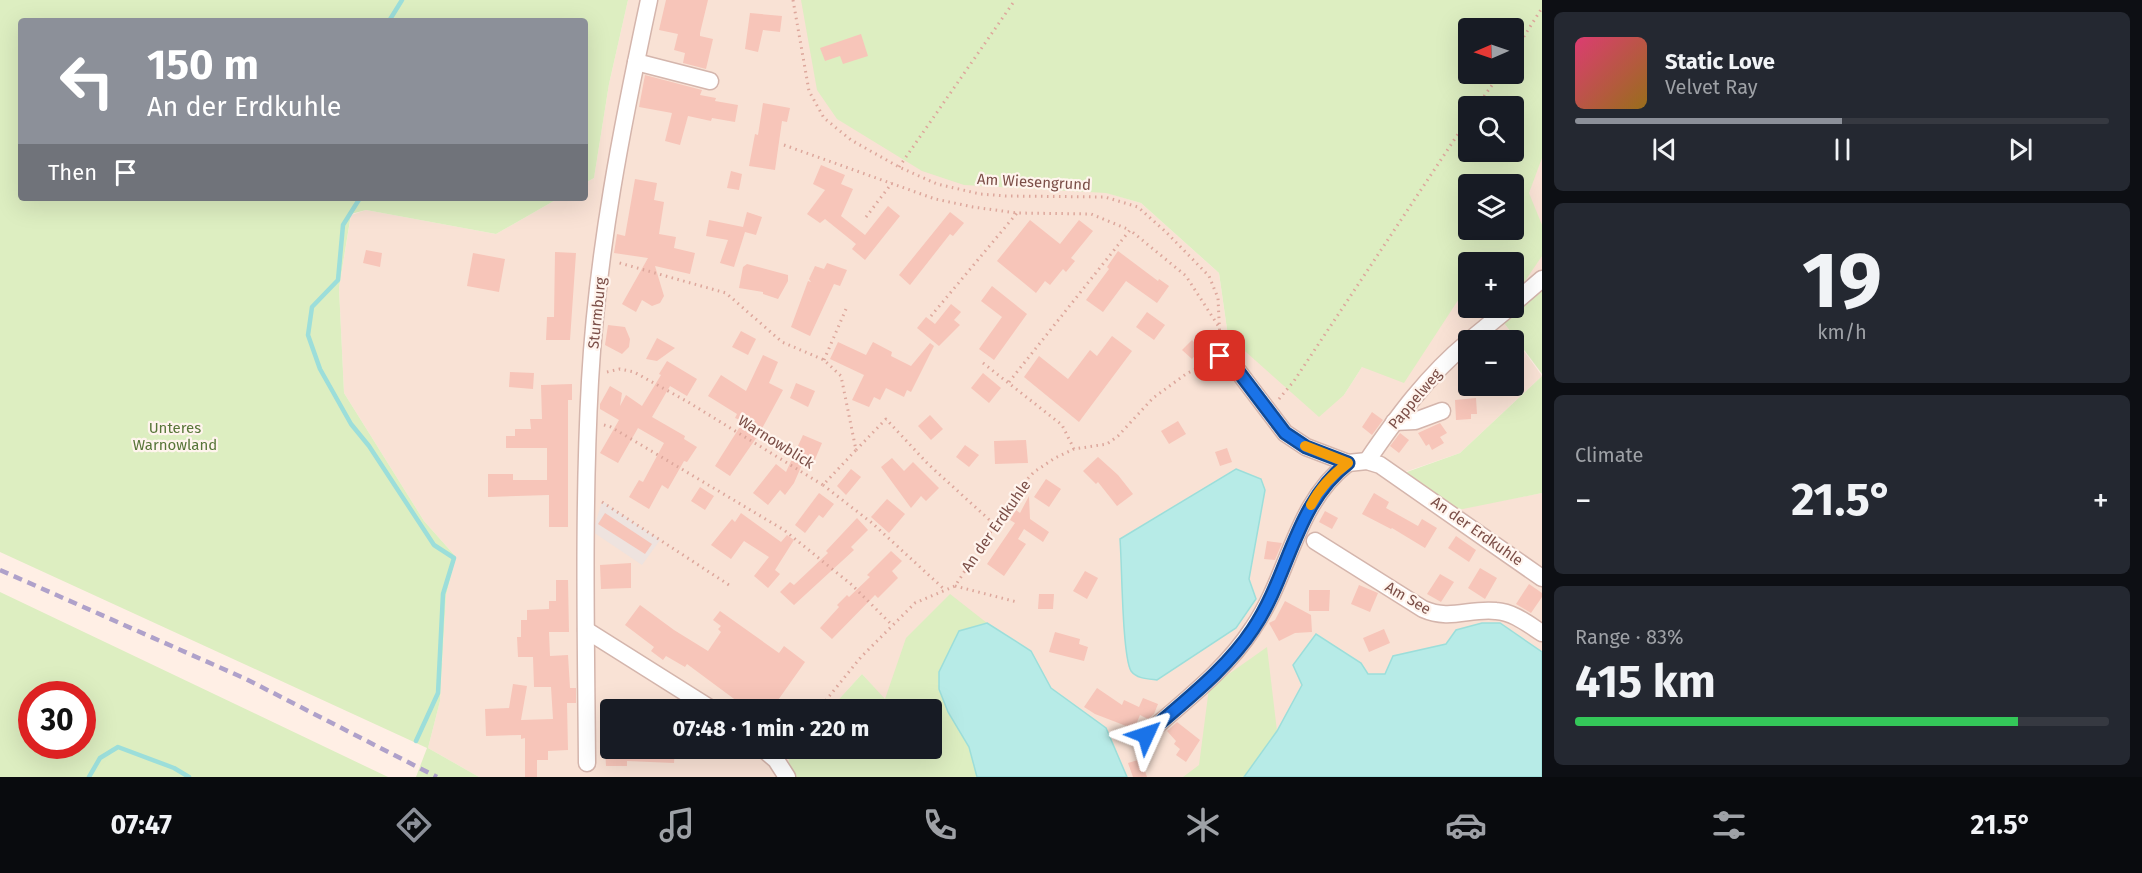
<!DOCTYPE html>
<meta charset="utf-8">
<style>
:root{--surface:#171b24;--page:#242831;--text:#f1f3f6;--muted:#9ea1a6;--line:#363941;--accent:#8c9099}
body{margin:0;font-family:"Fira Sans",sans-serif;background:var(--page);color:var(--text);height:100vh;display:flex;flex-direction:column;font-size:22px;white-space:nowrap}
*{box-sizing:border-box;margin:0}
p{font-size:20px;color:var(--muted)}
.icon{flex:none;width:33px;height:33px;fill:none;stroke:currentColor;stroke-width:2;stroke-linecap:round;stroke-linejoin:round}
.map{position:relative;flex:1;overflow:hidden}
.panel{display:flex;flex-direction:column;gap:12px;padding:12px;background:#0d0f14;width:600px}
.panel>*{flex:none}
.top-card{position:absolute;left:18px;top:18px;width:570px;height:183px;border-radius:6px;box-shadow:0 6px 24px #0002;background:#8c9099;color:#fff;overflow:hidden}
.needle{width:39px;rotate:268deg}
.controls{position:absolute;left:1458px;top:18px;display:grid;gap:12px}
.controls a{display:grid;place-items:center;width:66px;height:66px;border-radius:6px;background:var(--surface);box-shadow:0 6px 24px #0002;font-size:30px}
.speed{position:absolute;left:18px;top:681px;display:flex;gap:12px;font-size:30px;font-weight:700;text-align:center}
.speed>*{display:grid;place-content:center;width:78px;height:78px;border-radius:50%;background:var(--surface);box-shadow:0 6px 24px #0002;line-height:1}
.speed .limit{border:9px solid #d22;background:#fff;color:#111}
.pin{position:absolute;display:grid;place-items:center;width:51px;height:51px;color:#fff;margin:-26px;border-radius:12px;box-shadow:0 3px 9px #0006}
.me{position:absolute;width:66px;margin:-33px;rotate:48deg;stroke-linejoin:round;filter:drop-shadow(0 0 4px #0008)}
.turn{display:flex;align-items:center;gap:21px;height:126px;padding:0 30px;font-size:27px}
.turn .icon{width:78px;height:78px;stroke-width:2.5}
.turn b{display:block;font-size:42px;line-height:51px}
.then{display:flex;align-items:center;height:57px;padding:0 30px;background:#0003;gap:12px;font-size:22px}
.big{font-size:45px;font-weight:700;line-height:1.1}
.panel .tile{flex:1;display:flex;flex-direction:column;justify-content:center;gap:9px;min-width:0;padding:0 21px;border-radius:9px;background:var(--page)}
.panel .dial{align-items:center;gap:0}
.dial b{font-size:78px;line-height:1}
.song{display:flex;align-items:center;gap:18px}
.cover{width:72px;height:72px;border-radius:9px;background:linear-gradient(135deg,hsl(340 70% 55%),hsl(40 70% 35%))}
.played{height:6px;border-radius:3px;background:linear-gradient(90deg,var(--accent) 50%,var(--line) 50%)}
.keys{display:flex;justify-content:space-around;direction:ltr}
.heat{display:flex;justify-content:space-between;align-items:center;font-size:33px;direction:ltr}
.charge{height:9px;border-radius:4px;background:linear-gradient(90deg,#34c759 83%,var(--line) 0)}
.trip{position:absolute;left:600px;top:699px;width:342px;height:60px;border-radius:6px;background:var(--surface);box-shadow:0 6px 24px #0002;font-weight:700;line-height:60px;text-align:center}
.tabs{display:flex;height:96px;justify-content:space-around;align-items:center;background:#090b0e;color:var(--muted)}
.tabs .icon{width:42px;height:42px}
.tabs .current{color:var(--accent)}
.tabs b{font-size:27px;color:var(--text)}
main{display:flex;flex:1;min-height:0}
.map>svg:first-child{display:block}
</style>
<main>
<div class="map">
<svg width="1542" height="777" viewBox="0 0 1542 777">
<rect width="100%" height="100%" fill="#ffefe5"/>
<path fill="#f9e2d5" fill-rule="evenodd" d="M628,0H1006L1107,193L1141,203L1219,273L1228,336L1344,395L1362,367L1468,230H1514V152L1542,94V289L1504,323L1542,376L1460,453L1405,472L1458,509L1542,493V652L1500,623L1456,630L1446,644L1393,656L1385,674H1368L1293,665L1302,685L1277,731L1244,777H1127L1106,728L1051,688L1030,651L959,631L939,672V689L948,712L885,700L862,674L830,709L610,710V748L795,749L788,756L795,777H479L428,748L440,701L446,595L456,557L424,521L344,393L339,288L351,215L366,210L496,234L559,198H585V183L594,178L609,84ZM1468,262H1514V308H1468ZM1468,340H1514V386H1468Z"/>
<path fill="#eee3df" d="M602,501L660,540L642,565L593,532Z"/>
<g fill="#ddeec1" fill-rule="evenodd">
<path d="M0,0H628L609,84L594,178L585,183V21H21V198H559L496,234L366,210L351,214L339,288L344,393L424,521L456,557L446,595L440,701L428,748L479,777H416L427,748L0,552Z"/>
<path d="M801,0H1542V158L1529,193L1542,225V256L1523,284L1514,280V262H1468V285L1404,383L1362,367L1344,395L1319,417L1228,336L1219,273L1141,203L1106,193L964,185L922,171L837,119L817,90ZM1468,28H1514V74H1468ZM1468,106H1514V152H1468ZM1468,184H1514V230H1468Z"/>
<path d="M1542,289V374L1504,323Z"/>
<path d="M1542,376V493L1458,510L1404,473L1460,453Z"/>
<path d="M0,592L388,777H0ZM32,694H82V746H32Z"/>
<path d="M950,594L987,623L959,631L939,672V689L948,712L969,747L977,777H795C787,765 786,759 795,749L932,748V710L830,709L862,674L885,699L906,638Z"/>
<path d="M1267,647L1277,731L1244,777H1183L1199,765L1209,688Z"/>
</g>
<g fill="#b7ebe7" stroke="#9cdeda" stroke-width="1.5">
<path d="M1236,469L1261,479L1265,490L1249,579L1256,599L1236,628L1157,680C1149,679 1137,679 1131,671C1122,655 1122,563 1120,539Z"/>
<path d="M987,623L1031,651L1051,688L1106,728L1127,777H977L969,747L948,712L939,689V672L959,631Z"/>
<path d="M1482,623H1500L1542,652V777H1244L1277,731L1302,685L1293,665L1316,634L1361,663L1368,674H1385L1393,656L1446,644L1456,630Z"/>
</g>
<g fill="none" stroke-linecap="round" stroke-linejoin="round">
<g stroke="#9cdeda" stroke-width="4.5">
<path d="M389,21L402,0"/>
<path d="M360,198L343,225L338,280L312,307L308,335L320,369L351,424L369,446L434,545L454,558L443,594L438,693L416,741"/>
<path d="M89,777L100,758L118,747L174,768L189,777"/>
</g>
</g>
<g fill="#f7c5b9">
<path d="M666,0H708L700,33V36L713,39L706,69L683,63L685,53L674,50L678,34L659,30Z"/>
<path d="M750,13L782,16L780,32L763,30L758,52L745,49Z"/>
<path d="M861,34L868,56L843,64L840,56L825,61L820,48Z"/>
<path d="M645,75L702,90L700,95L716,98L715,101L738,105L735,122L712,118L711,121L688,116L680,145L665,141L672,113L639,107Z"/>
<path d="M763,103L790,108L787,122L782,121L775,170L749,166L755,134L758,135Z"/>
<path d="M821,165L845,175L841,184L853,189L841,216L865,235L888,206L900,216L865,260L852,249L856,244L825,219L820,223L807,214L825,190L813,184Z"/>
<path d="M731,171L742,174L739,190L727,188Z"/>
<path d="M635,179L657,183L654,200L664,202L659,234L676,237L674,248L695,253L690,274L655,266L664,296L660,303L652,306L642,300L636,312L622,304L648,258L614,253L617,234L625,236Z"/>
<path d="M747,212L762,217L756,235L745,232L734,267L720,263L728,240L706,236L709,220L743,227Z"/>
<path d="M950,212L964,223L953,236L950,234L910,285L899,275Z"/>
<path d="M1030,220L1060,244L1079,220L1093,231L1071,258L1075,261L1066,272L1063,269L1050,285L1045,281L1036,293L997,261Z"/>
<path d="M366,250L382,253L380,267L363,263Z"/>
<path d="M1118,251L1158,281L1159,279L1169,286L1157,303L1126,281L1103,312L1086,300L1109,269L1107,267Z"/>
<path d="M555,252L576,253L570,340H546L547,317H554Z"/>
<path d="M473,253L505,259L499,292L467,286Z"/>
<path d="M827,263L847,270L840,286L834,284L810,336L791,327L808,281L811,282L809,279L815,266L824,269Z"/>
<path d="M747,264L788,275V281L778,299L763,294V292L739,288L743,267Z"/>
<path d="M992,286L1027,314L994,360L979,349L1002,317L981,301Z"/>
<path d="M951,304L961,312L954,320L960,325L939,346L917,328L926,317L935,324Z"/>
<path d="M1147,312L1165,325L1154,340L1136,327Z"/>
<path d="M608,325L625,327L630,339L629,347L622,354L605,345Z"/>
<path d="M741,331L756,339L748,355L732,347Z"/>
<path d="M1112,336L1132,351L1079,422L1024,377L1039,356L1068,379L1090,350L1097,356Z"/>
<path d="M657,338L675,348L657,361L646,359Z"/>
<path d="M1192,340L1201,349L1192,359L1182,350Z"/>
<path d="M838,342L866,355L873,342L892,352L891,356L911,366L930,343L934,346L911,392L907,390L904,397L886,388L880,400L874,397L869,407L852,400L864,375L830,359Z"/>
<path d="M763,355L778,362L769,383L783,390L759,434L730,476L715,466L741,425L739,423L740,420L735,418L737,414L708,396L721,375L746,391Z"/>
<path d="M667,361L697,379L687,396L670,386L652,417L685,436L684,439L697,447L687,462L684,461L668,489L662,485L649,509L629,497L639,480L643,482L664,443L638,428L618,463L600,453L619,420L600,409V404L610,386L622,393L620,406L626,395L642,406L661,375L659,374Z"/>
<path d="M510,372L534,373L533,389L509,387Z"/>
<path d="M983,373L1001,388L989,403L971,388Z"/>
<path d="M796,383L815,391L808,407L790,398Z"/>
<path d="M572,384V400H568V527H549V495L488,497V474H513V480H547V448H506V436H515V429H531L530,419H542L541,385Z"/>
<path d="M1476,398L1477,414H1471V419L1456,420L1455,400Z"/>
<path d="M1372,412L1383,420L1372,435L1362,427Z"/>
<path d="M930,415L943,429L931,440L918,426Z"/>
<path d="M1178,421L1186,434L1169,444L1161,431Z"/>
<path d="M1440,423L1447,433L1440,437L1444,443L1432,450L1429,444L1426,446L1418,433Z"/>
<path d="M1400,433L1409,440L1399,453L1390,446Z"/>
<path d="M803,435L822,443L813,464L804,460L794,483L785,495L780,490L768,505L753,493L776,464L786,472Z"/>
<path d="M1026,440L1028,463L995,464L994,441Z"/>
<path d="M965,445L979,455L969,467L956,457Z"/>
<path d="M1227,448L1232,462L1220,466L1215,452Z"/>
<path d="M1098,457L1118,475L1133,494L1117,506L1098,482L1096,484L1083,471Z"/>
<path d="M892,458L904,471L913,462L939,488L926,501L921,496L911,508L881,467Z"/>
<path d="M851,469L861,477L846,495L837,486Z"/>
<path d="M1046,479L1061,489L1049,507L1034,497Z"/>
<path d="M700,487L714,496L705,510L691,501Z"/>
<path d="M819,493L834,504L823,518L819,515L805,533L795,525Z"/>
<path d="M1374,493L1389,502L1386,508L1418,526L1422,519L1437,528L1425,548L1392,528L1391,529L1362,514Z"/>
<path d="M1029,496L1030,519L1049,532L1043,542L1024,529L1018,539L1026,544L1004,576L987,564L1015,523L1010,520L1016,510L1020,513Z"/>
<path d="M887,499L905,514L889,533L871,517Z"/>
<path d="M1325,511L1338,518L1332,529L1319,522Z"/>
<path d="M605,513L652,544L645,554L598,524Z"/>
<path d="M741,513L781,542L787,535L794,540L775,570L780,574L768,588L754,576L769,557L744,541L731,559L711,545L732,519L735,522Z"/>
<path d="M857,518L868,530L851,547L854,550L794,605L780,592L790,582L794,585L828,553L826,551Z"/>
<path d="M1456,536L1476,550L1469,562L1448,548Z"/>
<path d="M1267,541L1282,543L1275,560L1264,559Z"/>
<path d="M891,551L902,561L892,571L898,578L878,598L875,595L832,639L820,628L839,607L837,605L847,595L849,597L870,577L867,575Z"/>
<path d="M631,563V588L601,589L600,565Z"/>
<path d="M1480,568L1497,578L1485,599L1468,588Z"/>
<path d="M1085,571L1098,578L1087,599L1073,591Z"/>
<path d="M1440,574L1454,582L1441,602L1427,594Z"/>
<path d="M556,580H568L569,632H549L550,656L568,655L570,688H576V703H567L568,750L548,751V760H537V777H525V738L521,739V735L486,736L485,709L509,708L513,684L527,686L521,720L553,719L551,687H534L533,657H518L517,637H521V620H527V610L549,609V601H556Z"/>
<path d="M1529,584L1542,593V597L1531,613L1516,604Z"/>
<path d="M1359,585L1378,593L1370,612L1351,604Z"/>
<path d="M1309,590H1330L1329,611H1309Z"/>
<path d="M1039,594H1054L1053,609H1038Z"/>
<path d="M1285,601L1311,615L1312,632L1295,633L1279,641L1269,623L1275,620Z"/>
<path d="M640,605L674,630L708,651L721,632L718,629L721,626L713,620L720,611L779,653L784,646L805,662L771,710H749L687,664L685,667L666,656L663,660L651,651L654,647L625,625Z"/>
<path d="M1384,629L1390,643L1369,652L1363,638Z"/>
<path d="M1055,632L1080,639L1079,644L1088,647L1084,661L1049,652Z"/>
<path d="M1097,688L1122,705L1124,700L1139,707L1143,698L1158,704L1154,714L1148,719L1140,715L1134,729L1095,714L1084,707Z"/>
<path d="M1177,722L1200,740L1186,762L1176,755L1180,749L1174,744L1176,741L1167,731Z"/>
<path d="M605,748H675L674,763L627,761V766H606Z"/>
<path d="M1141,759L1147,777H1133L1128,763Z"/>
</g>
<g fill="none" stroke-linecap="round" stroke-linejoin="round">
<defs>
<g id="minor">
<path d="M636,62L710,81"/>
<path d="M1514,303L1542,279"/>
<path d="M1470,340L1509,308"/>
<path d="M1220,355L1238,371L1285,433L1306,447L1348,463L1367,461L1380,465L1542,578"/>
<path d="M1394,422L1415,421L1442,411"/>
<path d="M1367,461C1397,417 1428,375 1468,342"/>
<path d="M1315,541L1423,609C1450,621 1469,608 1496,611C1513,612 1528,624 1542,633"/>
<path d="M586,630L713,710"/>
<path d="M1146,735C1183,702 1226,670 1253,628C1290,574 1294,505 1348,463"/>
<path d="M762,748L776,760L787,777"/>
<path d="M587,763C586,636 583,508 590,381C597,253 622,126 649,0"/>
</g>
</defs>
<use href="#minor" stroke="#d4b5ac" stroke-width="19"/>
<g stroke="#dda79c" stroke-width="3" stroke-dasharray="1.5 4.5" stroke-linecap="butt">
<path d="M793,0L809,91L824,118L851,140L899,167L937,184L980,194L1006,196L1105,197L1138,207L1166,232L1209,276L1218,298L1220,341"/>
<path d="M1514,52L1542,8"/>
<path d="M1477,106L1500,74"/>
<path d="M784,145L935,199L973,207L1017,213L1091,214L1130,230"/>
<path d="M899,167L1015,0"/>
<path d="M866,217L892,183"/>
<path d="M931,316L1017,213"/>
<path d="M824,360L846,309"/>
<path d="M983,363L1062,425L1074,449"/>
<path d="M607,372L620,369L634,372L688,402L823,485L856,450L841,376L824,360L782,342L726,293L616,262"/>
<path d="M1009,382L1130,230L1186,276L1219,327"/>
<path d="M1279,399L1294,381L1468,119"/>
<path d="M604,425L611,427L784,530L852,585L891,624"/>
<path d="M856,450L886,419L928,464L995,525"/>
<path d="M823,485L872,523L944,589"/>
<path d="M602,502L729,585"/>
<path d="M955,586L1017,602"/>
<path d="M818,710L861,657L915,603L955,586L1020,487L1034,472L1055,458L1074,449L1107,444L1118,436L1153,398L1186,374L1209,362"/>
</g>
<use href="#minor" stroke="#fff" stroke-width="16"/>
<path stroke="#afa1ca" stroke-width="4.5" stroke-dasharray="9 6" stroke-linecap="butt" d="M0,570L246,679L437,777"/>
</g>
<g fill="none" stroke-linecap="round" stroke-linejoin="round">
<defs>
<path id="route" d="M1146,735C1183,702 1226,670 1253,629C1290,574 1294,505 1348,463L1306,447L1285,433L1238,371L1220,356"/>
</defs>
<use href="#route" stroke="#114b97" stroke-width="15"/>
<use href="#route" stroke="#1a73e8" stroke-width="10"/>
<path stroke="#f59e0b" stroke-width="10" d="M1305,446L1348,463C1332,475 1320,487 1311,505"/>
</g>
<g text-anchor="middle" stroke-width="4.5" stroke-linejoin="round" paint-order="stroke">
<g font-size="15" fill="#7b4e47" stroke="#fff4ed">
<text transform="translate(1034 182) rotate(3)" y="5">Am Wiesengrund</text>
<text transform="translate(597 313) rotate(-84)" y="5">Sturmburg</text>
<text transform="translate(1415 399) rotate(-50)" y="5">Pappelweg</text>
<text transform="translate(776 442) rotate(32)" y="5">Warnowblick</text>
<text transform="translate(996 526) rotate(-55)" y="5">An der Erdkuhle</text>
<text transform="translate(1477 531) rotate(35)" y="5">An der Erdkuhle</text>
<text transform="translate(1408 598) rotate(30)" y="5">Am See</text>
</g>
<g font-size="15" fill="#577538" stroke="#fff4ed">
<text x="175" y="433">Unteres<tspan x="175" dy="17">Warnowland</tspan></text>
</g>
</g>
</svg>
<div class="controls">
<a><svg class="needle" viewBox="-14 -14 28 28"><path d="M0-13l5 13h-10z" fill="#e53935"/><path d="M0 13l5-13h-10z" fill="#9ea1a6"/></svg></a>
<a><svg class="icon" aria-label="search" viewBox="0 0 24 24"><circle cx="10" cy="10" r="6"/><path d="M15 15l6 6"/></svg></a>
<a><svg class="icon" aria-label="layers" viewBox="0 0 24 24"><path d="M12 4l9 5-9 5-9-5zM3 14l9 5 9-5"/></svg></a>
<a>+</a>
<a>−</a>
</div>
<div class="speed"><div class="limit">30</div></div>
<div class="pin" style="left:1220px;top:356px;background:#d93025"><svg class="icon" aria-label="arrive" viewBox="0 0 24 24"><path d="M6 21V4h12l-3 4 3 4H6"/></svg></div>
<svg class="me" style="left:1146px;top:735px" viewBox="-20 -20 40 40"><path d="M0-17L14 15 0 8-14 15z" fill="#1a73e8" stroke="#fff" stroke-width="4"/></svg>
<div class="trip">07:48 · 1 min · 220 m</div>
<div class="top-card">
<div class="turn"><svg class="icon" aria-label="left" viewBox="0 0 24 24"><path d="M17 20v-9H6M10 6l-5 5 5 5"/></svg><div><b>150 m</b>An der Erdkuhle</div></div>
<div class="then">Then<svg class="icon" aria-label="arrive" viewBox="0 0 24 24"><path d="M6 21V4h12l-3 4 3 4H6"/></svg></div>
</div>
</div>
<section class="panel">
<div class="tile">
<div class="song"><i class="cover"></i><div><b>Static Love</b><p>Velvet Ray</p></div></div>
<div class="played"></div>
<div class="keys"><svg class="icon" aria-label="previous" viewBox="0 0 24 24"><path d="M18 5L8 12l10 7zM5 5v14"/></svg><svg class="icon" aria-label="pause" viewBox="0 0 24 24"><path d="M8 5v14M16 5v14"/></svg><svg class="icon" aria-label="next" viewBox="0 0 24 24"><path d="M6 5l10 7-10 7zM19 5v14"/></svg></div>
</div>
<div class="tile dial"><b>19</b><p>km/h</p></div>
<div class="tile"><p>Climate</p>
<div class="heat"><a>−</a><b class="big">21.5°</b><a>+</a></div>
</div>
<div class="tile"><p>Range · 83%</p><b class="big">415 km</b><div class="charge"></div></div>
</section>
</main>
<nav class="tabs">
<b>07:47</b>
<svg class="icon current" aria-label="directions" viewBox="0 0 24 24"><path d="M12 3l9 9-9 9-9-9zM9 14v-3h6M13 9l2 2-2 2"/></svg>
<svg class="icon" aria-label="music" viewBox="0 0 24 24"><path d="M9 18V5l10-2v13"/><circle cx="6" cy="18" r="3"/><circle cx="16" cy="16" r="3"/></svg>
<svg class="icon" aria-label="phone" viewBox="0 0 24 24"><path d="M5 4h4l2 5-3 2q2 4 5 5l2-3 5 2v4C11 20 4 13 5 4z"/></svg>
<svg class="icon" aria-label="climate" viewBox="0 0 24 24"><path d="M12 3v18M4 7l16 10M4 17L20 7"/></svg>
<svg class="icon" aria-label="car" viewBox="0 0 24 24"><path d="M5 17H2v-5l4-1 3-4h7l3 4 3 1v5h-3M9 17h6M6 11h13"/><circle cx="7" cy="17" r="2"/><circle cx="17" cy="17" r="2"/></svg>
<svg class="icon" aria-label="filters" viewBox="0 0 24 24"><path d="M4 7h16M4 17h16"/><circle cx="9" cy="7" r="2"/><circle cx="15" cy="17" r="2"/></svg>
<b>21.5°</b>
</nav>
